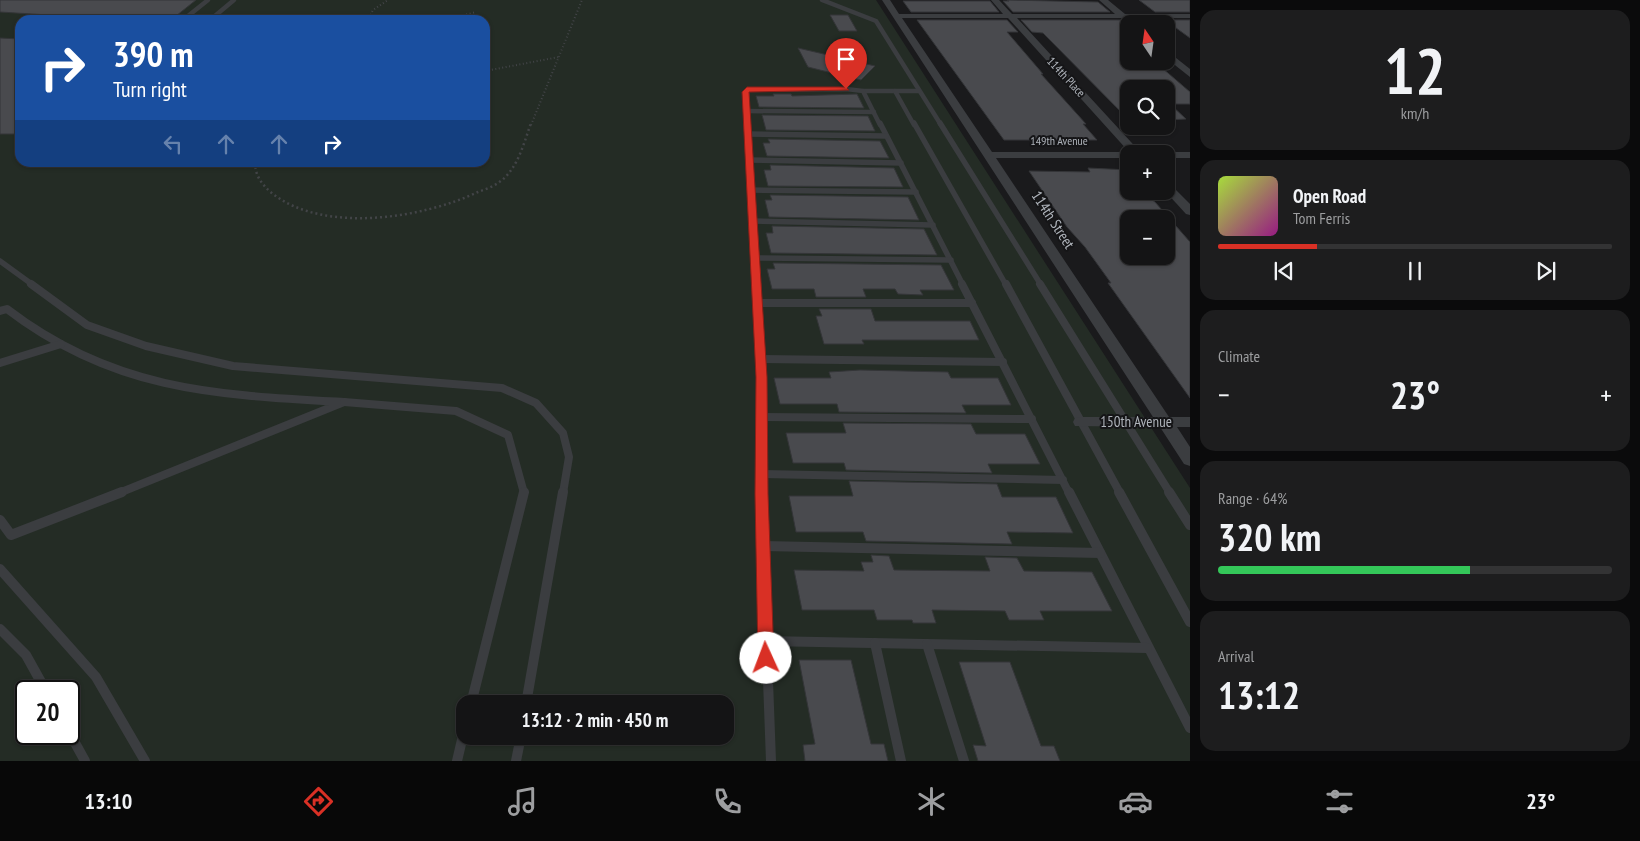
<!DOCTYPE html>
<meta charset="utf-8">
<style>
:root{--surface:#141415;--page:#1d1d1e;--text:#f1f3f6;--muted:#9d9ea0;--line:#333334;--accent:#d93025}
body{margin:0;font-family:"PT Sans Narrow",sans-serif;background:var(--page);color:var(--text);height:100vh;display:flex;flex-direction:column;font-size:19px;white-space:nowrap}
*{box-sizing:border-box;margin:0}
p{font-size:16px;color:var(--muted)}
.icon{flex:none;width:28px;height:28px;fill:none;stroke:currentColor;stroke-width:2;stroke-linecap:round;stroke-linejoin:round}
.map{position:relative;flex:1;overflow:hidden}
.sheet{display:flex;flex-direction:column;gap:10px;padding:10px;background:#0b0b0c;width:450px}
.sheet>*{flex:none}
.guide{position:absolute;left:15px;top:15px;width:475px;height:152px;border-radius:15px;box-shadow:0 1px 4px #0004,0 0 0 1px var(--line);background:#1a4fa0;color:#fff;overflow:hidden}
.needle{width:32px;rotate:347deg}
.fabs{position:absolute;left:1120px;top:15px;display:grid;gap:10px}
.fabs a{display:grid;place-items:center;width:55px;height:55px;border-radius:10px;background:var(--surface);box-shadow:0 1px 4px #0004,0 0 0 1px var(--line);font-size:25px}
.speed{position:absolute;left:15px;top:680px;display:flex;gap:10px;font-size:25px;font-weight:700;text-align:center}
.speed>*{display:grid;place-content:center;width:65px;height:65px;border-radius:50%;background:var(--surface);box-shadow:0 1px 4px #0004,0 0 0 1px var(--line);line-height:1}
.speed .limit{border:2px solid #111;border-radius:8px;background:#fff;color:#111}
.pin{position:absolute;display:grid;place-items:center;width:42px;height:42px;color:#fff;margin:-51px -21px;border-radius:50% 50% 50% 0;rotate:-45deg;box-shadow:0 0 5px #0007}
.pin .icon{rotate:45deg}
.me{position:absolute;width:55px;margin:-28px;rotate:358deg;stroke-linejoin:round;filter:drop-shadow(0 0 4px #0008)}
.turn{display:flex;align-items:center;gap:18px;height:105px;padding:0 15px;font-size:22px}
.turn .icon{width:65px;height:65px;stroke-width:2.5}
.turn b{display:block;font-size:35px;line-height:42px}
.lanes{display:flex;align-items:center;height:48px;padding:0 15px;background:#0003;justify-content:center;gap:25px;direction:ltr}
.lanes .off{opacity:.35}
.big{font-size:38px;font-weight:700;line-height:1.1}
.sheet .tile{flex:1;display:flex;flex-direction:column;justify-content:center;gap:8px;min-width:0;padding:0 18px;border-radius:15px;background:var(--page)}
.sheet .dial{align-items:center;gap:0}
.dial b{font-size:65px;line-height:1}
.song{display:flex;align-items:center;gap:15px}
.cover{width:60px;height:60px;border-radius:8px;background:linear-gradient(135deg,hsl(80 70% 55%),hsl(310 70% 35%))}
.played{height:5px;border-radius:2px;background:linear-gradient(90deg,var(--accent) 25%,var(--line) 25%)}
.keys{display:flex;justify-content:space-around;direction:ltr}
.heat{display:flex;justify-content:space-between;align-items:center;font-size:28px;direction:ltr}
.charge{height:8px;border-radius:4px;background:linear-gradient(90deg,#34c759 64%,var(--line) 0)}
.trip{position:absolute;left:456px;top:695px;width:278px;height:50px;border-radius:15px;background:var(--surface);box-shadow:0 1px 4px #0004,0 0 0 1px var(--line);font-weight:700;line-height:50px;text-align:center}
.tab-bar{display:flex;height:80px;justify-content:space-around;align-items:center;background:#080808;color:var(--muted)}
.tab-bar .icon{width:35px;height:35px}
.tab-bar .current{color:var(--accent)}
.tab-bar b{font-size:22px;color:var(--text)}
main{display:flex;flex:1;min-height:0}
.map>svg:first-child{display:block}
</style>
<main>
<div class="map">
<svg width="1190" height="761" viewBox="0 0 1190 761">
<rect width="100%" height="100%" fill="#1a1a1c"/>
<path fill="#242c25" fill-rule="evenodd" d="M0,0H876L1190,488V761H0ZM20,20H485V162H20ZM26,691H69V734H26ZM465,704H725V736H465Z"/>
<g fill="#494a4e" stroke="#343538" fill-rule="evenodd">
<path d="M0,0H196L171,20H40L48,15L0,12Z"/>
<path d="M1007,0L1098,2L1110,12H1013L1003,1H1009Z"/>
<path d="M1139,0H1190V12H1155Z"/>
<path d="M903,1H990L999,12H911Z"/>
<path d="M830,15H848L857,31H839Z"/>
<path d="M917,20H1007L1018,32H1007L1043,74H1041L1086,124H1083L1097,140H1004Z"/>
<path d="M1021,20H1129V61H1154L1190,92V104H1170L1186,119L1166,120V89H1134L1129,83V120L1043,33L1032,32Z"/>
<path d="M1165,20H1190V38Z"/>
<path d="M0,38L20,39V134H0Z"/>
<path d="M798,48L858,62L875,66L861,80L848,77L808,67Z"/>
<path d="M773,94H791L792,96L857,94L864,108L759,107L756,96H774Z"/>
<path d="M762,115L868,116L875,131L766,130Z"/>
<path d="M768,139L880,141L889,158L767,156L763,143H770Z"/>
<path d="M770,165L894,168L903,187L768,186L764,170H771Z"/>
<path d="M1088,168L1129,170V196H1147L1155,202L1190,242V398L1108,283H1111L1085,247L1067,227L1029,171L1090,172ZM1129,219H1166V256H1129Z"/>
<path d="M770,195L908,197L919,220L769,217L765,200H772Z"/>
<path d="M772,226L924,229L937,255L771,253L766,233H773Z"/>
<path d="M773,263L941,265L954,290H920L923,295L898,294L895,289H863L866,297H816L814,289H772L767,269H775Z"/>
<path d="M819,309H871L875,321H970L979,340H862L864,344H824L816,316H822Z"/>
<path d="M860,370L948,372L951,378H998L1011,405H962L966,413L839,412L837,404H780L774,378H831L829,372Z"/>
<path d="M843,423L971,424L976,434H1025L1040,464H988L992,473L846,470L844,463H793L786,433H846Z"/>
<path d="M849,481L997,484L1002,497H1056L1073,533L1007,532L1012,544L866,541L863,532H796L789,496H853Z"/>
<path d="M871,555L889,556L894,570L990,571L985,557L1017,558L1024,571L1092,572L1112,611H1040L1044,620H1009L1005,611L932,610L936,623H913L912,620H877L874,610H802L794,570L864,571L861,562H873Z"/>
<path d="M799,660H851L871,744H884L888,761H805L803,745L815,744Z"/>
<path d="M959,662H1010L1041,746H1054L1060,761H978L973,745L986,746Z"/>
</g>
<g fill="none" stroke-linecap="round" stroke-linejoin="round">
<g stroke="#424447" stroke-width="2" stroke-dasharray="1 2.5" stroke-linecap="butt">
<path d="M372,20L369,18L373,10L388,0"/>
<path d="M446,20L476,12"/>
<path d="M485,71L559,57"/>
<path d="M531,125L582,0"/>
</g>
<path stroke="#424447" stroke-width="2.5" stroke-dasharray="2 3" stroke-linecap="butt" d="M255,162C255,176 262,185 273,194C325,234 423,218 478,192C486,189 495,186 502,180C518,167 524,143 531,123"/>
<g stroke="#3b3d40" stroke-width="4.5">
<path d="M822,0L876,21L941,125"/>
<path d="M183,20L208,0"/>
<path d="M210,20L234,0"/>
<path d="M863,91H895"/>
<path d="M747,111L874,112"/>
<path d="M748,125L747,90L846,89L863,91L880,125"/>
<path d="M914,125L895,91H919"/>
</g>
<g stroke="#3b3d40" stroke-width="5.5">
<path d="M748,123L756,285"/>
<path d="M880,123L963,285"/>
<path d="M914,123L1006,285"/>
<path d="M940,123L1041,285"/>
<path d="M747,134L886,136"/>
<path d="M749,160L901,163"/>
<path d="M750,190L916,192"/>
<path d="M752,221L933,225"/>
<path d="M754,258L951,260"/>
<path d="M0,261L33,285"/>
</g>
<g stroke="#3b3d40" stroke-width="8">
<path d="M31,284L87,325L146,346L233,366L502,388L536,403L563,433L569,457L563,493"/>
<path d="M756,284L761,377V493"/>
<path d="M962,284L1069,493"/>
<path d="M1006,284L1120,493"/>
<path d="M1040,284L1170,493"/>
<path d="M757,303H972"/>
<path d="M0,311L7,309C114,391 216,395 344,402L119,493"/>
<path d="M760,359L1003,362"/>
<path d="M0,363L61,344"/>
<path d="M344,402L456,411L508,435L524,493"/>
<path d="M761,417L1032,419"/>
<path d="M761,474L1063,480"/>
</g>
<g stroke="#3b3d40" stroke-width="10">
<path d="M761,492L771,761"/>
<path d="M1069,492L1190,728"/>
<path d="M1119,492L1190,622"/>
<path d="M1169,492L1190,525"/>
<path d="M0,520L11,535L122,492"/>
<path d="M763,546L1100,553"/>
<path d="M0,569L96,677L145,761"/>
<path d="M0,629L26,655L46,691"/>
<path d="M765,641L1147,648"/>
<path d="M875,643L901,761"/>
<path d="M927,644L964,761"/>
<path d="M471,704L524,492"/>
<path d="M526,704L563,492"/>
<path d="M69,732L85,761"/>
<path d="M457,761L465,727"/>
<path d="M516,761L521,736"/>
</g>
<g fill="#3b3d40" fill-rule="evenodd">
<path d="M882,0H890L899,14H1003L991,0H999L1012,14H1115L1099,0H1108L1125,14H1190V18H1129L1125,20L1121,18H1017L1142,154H1129V158H996L1169,417H1190V427H1177L1190,447V466L1184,464L1160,427L1075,426L1073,422L1075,418L1081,417H1153ZM902,18H1008L1129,152H992Z"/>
<path d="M1166,50L1190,69V77L1166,58Z"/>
<path d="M1166,152H1190V158H1166V154H1161Z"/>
<path d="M1166,183L1170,184L1190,204V215L1186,214L1165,191Z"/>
</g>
</g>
<path fill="#d93025" stroke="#8d1f18" d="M846,87L849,90L749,92L767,377L768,494L774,658L771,663L766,665L761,663L758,658L755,494L756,377L742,92L747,87Z"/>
<g text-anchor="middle" stroke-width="4" stroke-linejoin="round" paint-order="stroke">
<g font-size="12" fill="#aeb3ba" stroke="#151517">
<text transform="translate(1066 77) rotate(47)" y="4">114th Place</text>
<text x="1059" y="145">149th Avenue</text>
</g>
<g font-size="15" fill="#aeb3ba" stroke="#151517">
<text transform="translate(1053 220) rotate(57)" y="5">114th Street</text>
<text x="1136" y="427">150th Avenue</text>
</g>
</g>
</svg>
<div class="fabs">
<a><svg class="needle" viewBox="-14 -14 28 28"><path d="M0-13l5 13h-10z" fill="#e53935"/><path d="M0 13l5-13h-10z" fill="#9d9ea0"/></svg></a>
<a><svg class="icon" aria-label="search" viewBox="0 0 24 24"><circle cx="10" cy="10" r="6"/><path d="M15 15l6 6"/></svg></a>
<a>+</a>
<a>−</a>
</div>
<div class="speed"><div class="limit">20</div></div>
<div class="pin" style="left:846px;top:89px;background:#d93025"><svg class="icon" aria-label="arrive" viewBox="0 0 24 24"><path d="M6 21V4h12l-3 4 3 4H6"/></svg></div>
<svg class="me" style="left:766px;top:658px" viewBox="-20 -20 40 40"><circle r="19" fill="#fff"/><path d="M0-13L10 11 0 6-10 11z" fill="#d93025"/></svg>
<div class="trip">13:12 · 2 min · 450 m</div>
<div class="guide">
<div class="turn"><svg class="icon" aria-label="right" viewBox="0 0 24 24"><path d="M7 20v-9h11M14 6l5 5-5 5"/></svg><div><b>390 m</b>Turn right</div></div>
<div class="lanes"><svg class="icon off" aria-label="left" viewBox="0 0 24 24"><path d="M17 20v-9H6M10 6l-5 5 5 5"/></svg><svg class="icon off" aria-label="ahead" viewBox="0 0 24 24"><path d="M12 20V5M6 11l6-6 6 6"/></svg><svg class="icon off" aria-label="ahead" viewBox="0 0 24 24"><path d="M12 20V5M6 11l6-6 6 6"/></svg><svg class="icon" aria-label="right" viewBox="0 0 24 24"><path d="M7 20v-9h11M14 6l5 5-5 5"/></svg></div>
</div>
</div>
<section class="sheet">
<div class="tile dial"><b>12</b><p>km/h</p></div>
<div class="tile">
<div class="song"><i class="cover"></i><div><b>Open Road</b><p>Tom Ferris</p></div></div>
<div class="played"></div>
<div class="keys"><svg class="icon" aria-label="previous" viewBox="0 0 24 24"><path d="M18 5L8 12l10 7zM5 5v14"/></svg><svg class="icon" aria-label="pause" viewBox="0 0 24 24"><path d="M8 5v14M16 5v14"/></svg><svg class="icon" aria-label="next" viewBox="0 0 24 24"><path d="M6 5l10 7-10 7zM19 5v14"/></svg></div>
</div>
<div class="tile"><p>Climate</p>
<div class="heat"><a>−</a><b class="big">23°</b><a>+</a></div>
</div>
<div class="tile"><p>Range · 64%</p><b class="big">320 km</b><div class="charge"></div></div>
<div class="tile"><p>Arrival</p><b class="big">13:12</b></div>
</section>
</main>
<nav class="tab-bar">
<b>13:10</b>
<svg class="icon current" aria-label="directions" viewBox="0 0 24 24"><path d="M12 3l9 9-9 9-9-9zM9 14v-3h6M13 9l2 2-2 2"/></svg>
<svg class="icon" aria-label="music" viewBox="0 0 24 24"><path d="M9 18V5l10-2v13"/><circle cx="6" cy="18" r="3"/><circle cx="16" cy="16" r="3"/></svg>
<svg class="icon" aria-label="phone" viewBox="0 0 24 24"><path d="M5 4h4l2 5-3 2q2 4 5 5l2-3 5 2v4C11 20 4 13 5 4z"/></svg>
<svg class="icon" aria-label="climate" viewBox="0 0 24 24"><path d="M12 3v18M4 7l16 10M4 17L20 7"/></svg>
<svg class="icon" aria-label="car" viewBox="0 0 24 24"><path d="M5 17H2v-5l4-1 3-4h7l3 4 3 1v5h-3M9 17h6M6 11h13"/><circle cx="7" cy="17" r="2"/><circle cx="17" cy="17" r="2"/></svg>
<svg class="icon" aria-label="filters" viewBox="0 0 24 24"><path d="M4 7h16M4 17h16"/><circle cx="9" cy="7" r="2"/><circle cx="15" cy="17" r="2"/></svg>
<b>23°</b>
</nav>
